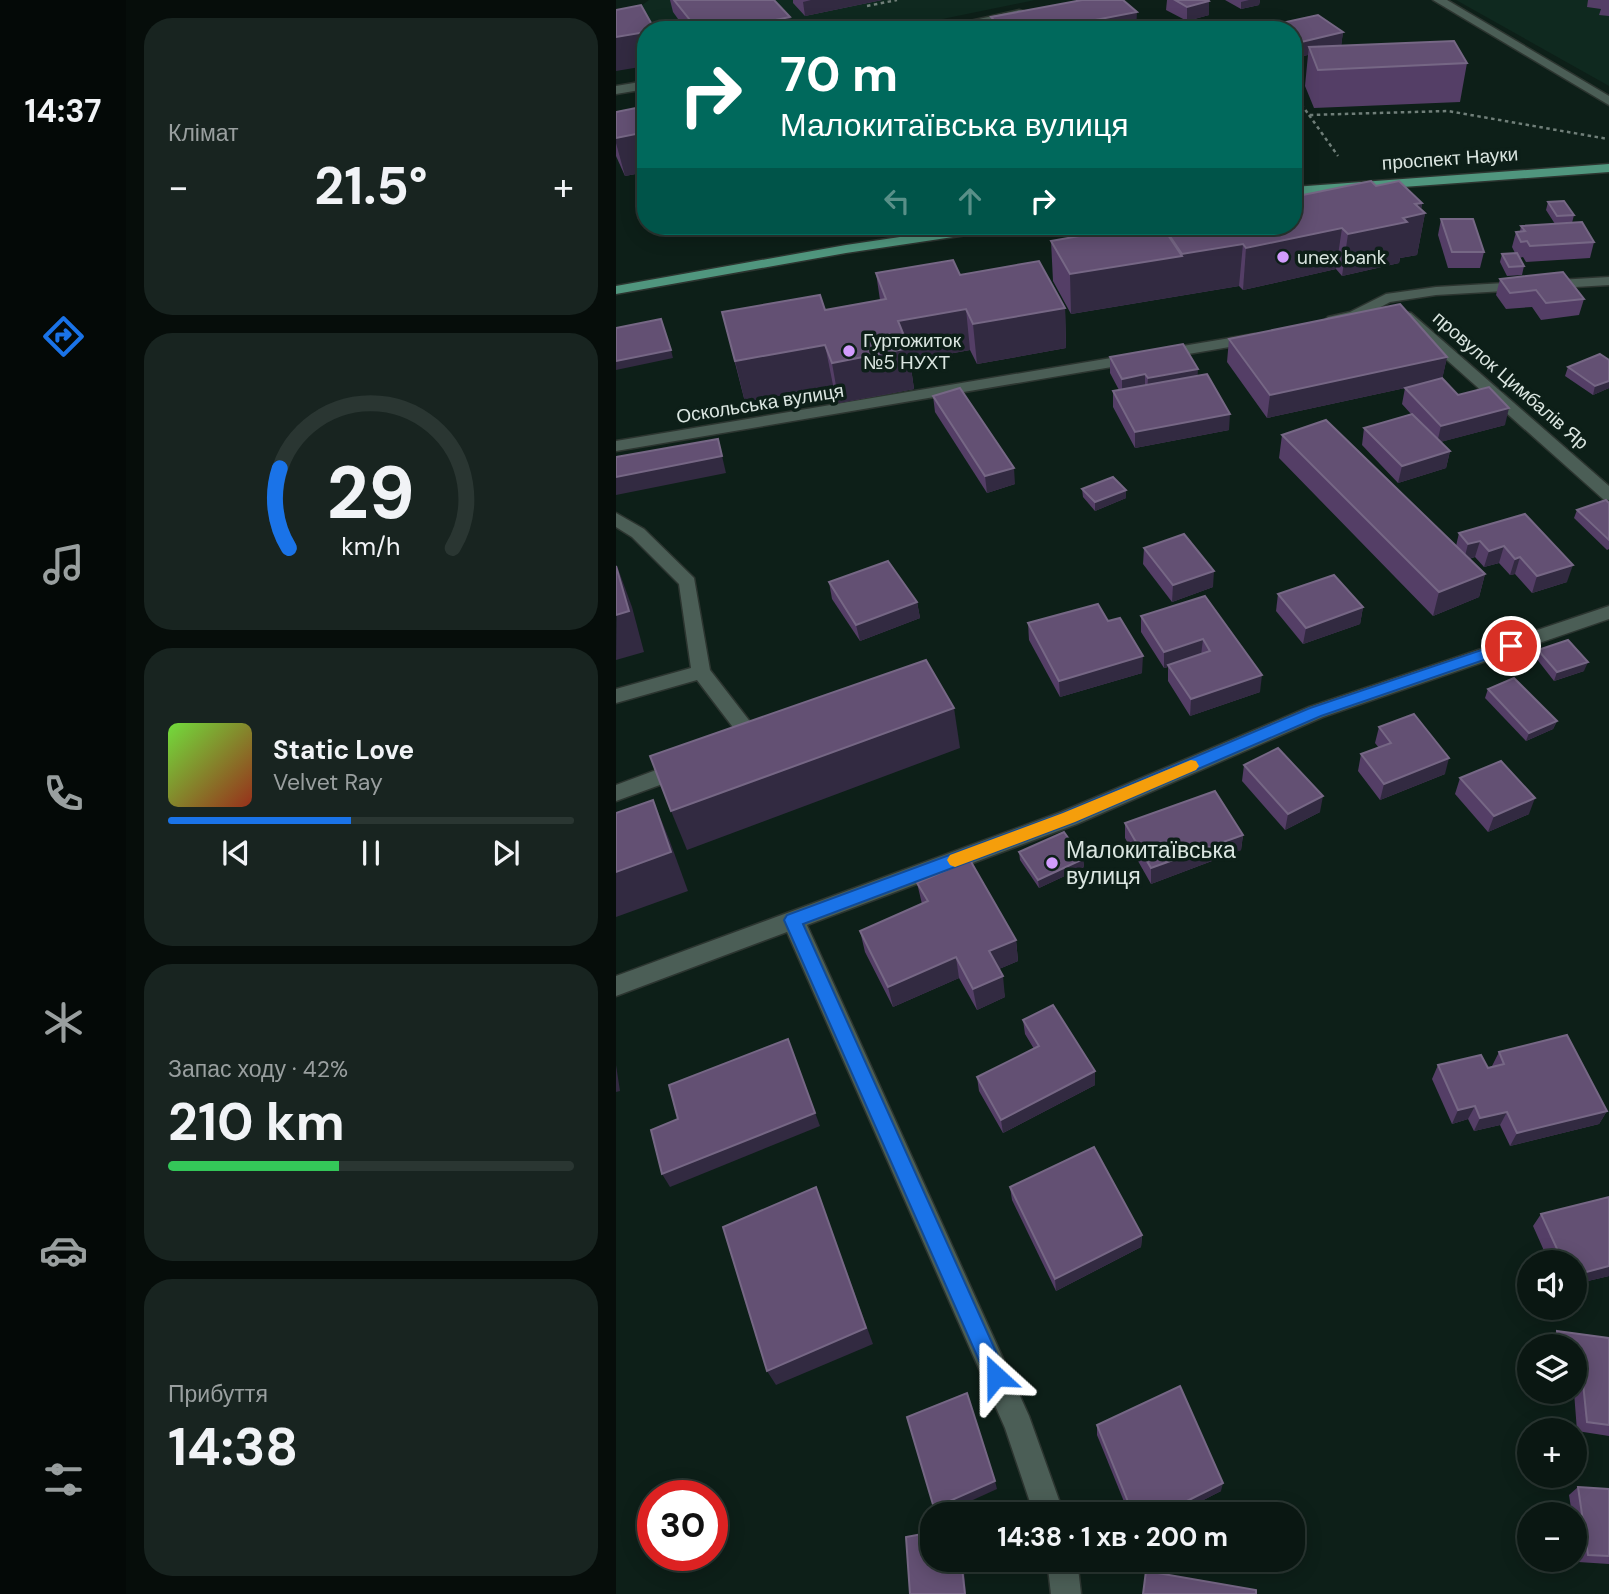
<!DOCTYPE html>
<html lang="uk">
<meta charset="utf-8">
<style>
:root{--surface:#0a1712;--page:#182420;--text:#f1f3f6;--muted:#999f9f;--line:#2a3632;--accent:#1a73e8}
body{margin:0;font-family:"DM Sans",sans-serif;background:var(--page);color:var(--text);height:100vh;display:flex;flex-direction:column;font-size:26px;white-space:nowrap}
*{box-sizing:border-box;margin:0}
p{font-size:23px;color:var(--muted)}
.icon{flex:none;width:38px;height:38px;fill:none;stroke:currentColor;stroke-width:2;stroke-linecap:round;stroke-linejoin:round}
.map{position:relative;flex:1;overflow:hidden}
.drawer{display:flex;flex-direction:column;gap:18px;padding:18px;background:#060d0a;width:490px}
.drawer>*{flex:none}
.guide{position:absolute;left:21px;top:21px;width:665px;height:214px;border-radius:28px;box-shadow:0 4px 18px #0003,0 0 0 2px var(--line);background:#00695c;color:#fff;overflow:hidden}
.tools{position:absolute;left:901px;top:1250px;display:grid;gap:14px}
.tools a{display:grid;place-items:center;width:70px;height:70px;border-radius:50%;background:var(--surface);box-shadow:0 4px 18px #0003,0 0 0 2px var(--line);font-size:35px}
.speed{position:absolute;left:21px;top:1480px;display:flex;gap:14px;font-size:35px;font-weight:700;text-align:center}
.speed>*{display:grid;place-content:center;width:91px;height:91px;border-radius:50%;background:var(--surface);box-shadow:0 4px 18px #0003,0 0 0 2px var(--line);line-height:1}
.speed .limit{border:10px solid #d22;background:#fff;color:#111}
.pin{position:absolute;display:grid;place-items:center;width:60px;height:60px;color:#fff;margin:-30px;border:4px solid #fff;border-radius:50%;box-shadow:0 2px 7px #0007}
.me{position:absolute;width:77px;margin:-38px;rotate:336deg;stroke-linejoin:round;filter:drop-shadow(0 0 5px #0008)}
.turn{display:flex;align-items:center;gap:24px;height:147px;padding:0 28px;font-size:32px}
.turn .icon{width:91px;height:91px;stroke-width:2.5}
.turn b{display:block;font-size:49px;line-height:60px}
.lanes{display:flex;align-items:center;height:66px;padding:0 28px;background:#0003;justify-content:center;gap:35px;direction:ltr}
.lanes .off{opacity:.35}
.big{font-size:52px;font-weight:700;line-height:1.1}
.drawer .widget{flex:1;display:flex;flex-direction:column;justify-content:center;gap:10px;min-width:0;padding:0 24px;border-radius:28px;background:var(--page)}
.drawer .dial{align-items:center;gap:0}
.dial svg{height:182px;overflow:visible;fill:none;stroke:var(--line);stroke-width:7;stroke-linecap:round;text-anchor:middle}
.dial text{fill:var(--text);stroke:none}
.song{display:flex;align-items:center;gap:21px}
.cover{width:84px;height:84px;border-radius:10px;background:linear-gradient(135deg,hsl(100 70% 55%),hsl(10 70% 35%))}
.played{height:7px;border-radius:4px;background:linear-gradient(90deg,var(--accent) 45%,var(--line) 45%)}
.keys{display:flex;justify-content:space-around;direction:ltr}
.heat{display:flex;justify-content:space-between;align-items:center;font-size:38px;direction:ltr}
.charge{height:10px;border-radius:5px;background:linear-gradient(90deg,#34c759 42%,var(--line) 0)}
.trip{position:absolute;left:304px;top:1502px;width:385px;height:70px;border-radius:28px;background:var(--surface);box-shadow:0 4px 18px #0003,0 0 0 2px var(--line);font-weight:700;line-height:70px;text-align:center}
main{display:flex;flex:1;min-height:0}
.dock{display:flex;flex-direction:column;width:126px;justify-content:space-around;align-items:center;background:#040907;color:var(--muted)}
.dock .icon{width:49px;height:49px}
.dock .selected{color:var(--accent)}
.dock b{font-size:32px;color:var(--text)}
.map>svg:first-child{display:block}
</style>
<main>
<nav class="dock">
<b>14:37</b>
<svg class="icon selected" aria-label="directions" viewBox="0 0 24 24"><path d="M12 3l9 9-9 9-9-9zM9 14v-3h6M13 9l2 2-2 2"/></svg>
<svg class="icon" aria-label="music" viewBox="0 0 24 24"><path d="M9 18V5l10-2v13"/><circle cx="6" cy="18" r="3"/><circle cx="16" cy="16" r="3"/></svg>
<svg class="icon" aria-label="phone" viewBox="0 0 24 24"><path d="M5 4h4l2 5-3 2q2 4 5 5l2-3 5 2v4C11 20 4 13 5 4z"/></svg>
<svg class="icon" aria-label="climate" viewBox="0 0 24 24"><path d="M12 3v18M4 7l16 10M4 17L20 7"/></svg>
<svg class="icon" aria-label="car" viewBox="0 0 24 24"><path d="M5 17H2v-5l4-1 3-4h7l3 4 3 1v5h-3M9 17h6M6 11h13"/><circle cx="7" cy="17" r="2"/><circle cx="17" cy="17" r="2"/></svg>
<svg class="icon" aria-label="filters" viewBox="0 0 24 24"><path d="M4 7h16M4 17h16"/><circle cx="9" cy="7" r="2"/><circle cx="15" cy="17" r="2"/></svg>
</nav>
<section class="drawer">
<div class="widget"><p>Клімат</p>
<div class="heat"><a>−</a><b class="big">21.5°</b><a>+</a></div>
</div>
<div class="widget dial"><svg viewBox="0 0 100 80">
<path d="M14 69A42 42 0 1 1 86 69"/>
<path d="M14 69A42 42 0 0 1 10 34" stroke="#1a73e8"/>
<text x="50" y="56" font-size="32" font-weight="700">29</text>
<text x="50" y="72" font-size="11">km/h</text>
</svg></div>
<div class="widget">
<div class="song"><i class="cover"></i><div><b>Static Love</b><p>Velvet Ray</p></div></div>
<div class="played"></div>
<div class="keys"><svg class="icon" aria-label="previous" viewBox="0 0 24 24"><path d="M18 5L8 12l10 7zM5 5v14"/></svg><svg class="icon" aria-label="pause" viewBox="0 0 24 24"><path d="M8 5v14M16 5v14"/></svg><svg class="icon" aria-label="next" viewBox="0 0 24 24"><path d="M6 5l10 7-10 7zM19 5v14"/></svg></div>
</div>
<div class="widget"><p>Запас ходу · 42%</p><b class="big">210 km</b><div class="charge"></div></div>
<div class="widget"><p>Прибуття</p><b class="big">14:38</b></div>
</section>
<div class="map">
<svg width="993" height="1594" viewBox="0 0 993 1594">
<rect width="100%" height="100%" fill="#0d1f18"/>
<g fill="#0f291f">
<path d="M33,0H419L273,30H32L11,16Z"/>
<path d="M840,0H993V86Z"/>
</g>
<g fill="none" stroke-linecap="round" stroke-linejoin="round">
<defs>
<g id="minor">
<path d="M817,0H831L993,96V105Z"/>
<path d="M403,10L407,11V15L338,30H314Z"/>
<path d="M30,81V89L0,94V86Z"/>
<path d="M993,277V285L820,295L774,302L744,318L717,325L709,320L712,317L734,312L770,294L820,287Z"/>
<path d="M790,312L795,313L993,486V500L987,499L785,319L783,316Z"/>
<path d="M638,334L643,336L646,339L643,342L0,451V441Z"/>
<path d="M0,513L28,529L78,578L94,670L146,737L149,742L146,747L139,750L132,747L81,680L0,703V689L75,668L63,584L16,537L0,527Z"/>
<path d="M993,606V619L707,717L461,824L191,925L413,1416L448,1514H418L389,1428L171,932L0,996V976L445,812L693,707Z"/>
<path d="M67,760L74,762L77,768L74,774L0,801V785Z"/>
<path d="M431,1559H461L465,1594H435Z"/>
</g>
<g id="major">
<path d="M993,164V172L677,195V187Z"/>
<path d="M358,226H391L384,230L230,253L0,294V286L230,245Z"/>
</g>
</defs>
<use href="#minor" stroke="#2c3530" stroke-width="3"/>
<use href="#major" stroke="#2c3530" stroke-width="3"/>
<g stroke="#707f79" stroke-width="2.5" stroke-dasharray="3.5 3.5" stroke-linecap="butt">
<path d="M251,6L281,0"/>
<path d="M677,82L694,80"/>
<path d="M677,93L693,115L832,111L992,139"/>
<path d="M693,115L722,156"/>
</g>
<use href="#minor" fill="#4b5e56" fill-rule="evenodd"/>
<use href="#major" fill="#50967e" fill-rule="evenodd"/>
</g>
<g fill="#543e66">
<path d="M54,0H158L174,17L176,30H70L57,12Z"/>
<path d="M177,0H266L189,16L177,3Z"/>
<path d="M551,0H592L593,15L571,21L550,10Z"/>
<path d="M609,0H644L643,5L625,9Z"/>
<path d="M972,0H993V16L983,15L985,9L971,7Z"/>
<path d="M375,17L520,30H376Z"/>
<path d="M652,26L727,32L725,46L851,63L844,102L698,108L689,86L692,55L677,58V30H652Z"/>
<path d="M30,106V172L9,176L0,156V112Z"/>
<path d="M760,186L806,203L805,210L809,213L801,255L784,258L783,263L726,276L720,269L627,290L623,286L455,314L437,281L435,241L520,226H677Z"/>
<path d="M932,202L958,215L956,223L978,242L974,258L910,262L907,257L903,258L908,266L906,275L891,276L884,262L886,254L899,253L896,247L900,232L904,231L905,226L939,224L930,210Z"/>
<path d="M825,219L868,252L864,268H832L822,235Z"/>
<path d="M260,273L344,275L449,308L450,348L361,364L354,350L294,361L298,389L223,403L217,385L129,402L106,312L209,310L264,300Z"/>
<path d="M884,279L968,299L963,315L925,320L916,307L890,309L880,295Z"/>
<path d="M613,339L831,357L826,379L842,395L889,425L824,442L834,451L830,468L782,483L746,445L748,428L795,414L786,404L789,388L651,418L611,362Z"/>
<path d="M494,357L582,375L613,430L519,448L497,407V391L503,390L494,373Z"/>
<path d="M993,360V388L977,395L949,376L952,367Z"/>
<path d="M317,396L399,484L371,493L319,412Z"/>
<path d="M666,435L840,546L843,533L909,514L951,582L916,593L899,574L894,575L883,563L868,567L859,557L853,559L869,574L863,597L817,616L663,458Z"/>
<path d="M466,489L510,498L479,511L467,497Z"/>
<path d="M993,503V549L991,550L958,518L961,510Z"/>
<path d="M528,548L597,587L556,602L527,564Z"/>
<path d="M213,582L301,602L304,618L244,641L216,599Z"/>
<path d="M662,594L747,607L744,624L687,644L660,611Z"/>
<path d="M589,596L644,692L574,716L552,681V667L548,668L525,632V616Z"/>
<path d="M492,621L526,673L444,697L413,640L412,623Z"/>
<path d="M922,650L968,671L938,681L920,658Z"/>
<path d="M872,689L941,721L937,729L910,741L869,698Z"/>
<path d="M763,727L829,774L764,800L742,771L745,754L763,748L759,743Z"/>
<path d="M628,765L704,812L669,830L626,781Z"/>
<path d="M844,778L913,814L872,832L839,794Z"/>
<path d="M509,823L627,835L625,850L535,884L509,838Z"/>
<path d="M403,852L467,859L468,867L423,888L404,860Z"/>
<path d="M301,883L400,940L402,961L383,969L389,997L361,1010L343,978L277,1007L249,952L244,931L306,904Z"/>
<path d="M407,1020L479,1085L387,1133L363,1091L361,1077L418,1049L409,1034Z"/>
<path d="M883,1052L991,1111L983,1124L894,1146L884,1125L858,1131L852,1119L836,1124L816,1079L822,1065L872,1068L876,1066Z"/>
<path d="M394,1187L526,1235L525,1247L440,1291L396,1200Z"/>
<path d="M993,1197V1276L959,1284V1262H933L917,1226L925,1214Z"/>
<path d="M941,1331L993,1338V1436L961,1431L958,1392L950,1391H959V1346H932V1341Z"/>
<path d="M481,1425L605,1491L560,1514H513L481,1435Z"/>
<path d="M962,1487L993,1489V1564L962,1562L959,1538V1514H956L953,1495Z"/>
</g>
<g fill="#322a41">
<path d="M195,0H266L189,16L187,2Z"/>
<path d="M633,0H644L643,5L625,9V2Z"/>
<path d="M593,1V15L571,21V7Z"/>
<path d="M521,12L520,30H427Z"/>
<path d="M174,17L176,30H112Z"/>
<path d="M30,32V66L0,71V37Z"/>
<path d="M727,32L725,47H693L692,55L677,58V44Z"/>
<path d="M30,132V172L9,176L0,143V138Z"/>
<path d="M806,203L804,214L809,213L801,255L784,258L783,263L726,276L732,234L787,218L799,204Z"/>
<path d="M726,228L720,269L627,290L630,248Z"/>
<path d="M627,244L623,286L455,314L454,274L566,256V254Z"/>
<path d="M449,308L450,348L361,364L357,324Z"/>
<path d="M350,309L354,350L294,361L298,389L223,403L216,363L282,321Z"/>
<path d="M209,345L217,385L129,402L119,361Z"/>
<path d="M55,350L57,358L0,370V361Z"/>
<path d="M831,357L826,380L651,418L654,395Z"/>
<path d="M582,369L581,385L531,395L532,378Z"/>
<path d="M529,374V391L506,395V379Z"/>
<path d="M993,381V388L977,395L979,386Z"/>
<path d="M893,408L889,425L821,443L825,426Z"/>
<path d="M614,414L613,430L519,448V432Z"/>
<path d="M102,439L110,473L0,495V477Z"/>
<path d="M834,451L830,468L782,483L786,466Z"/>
<path d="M398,468L399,484L371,493L369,476Z"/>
<path d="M510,490V498L479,511V502Z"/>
<path d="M864,541L859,557L848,560L852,544Z"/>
<path d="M888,546L883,563L868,567L873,551Z"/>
<path d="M904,557L899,574L894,575L899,559Z"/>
<path d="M957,565L951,582L916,593L921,576Z"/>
<path d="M1,566L16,607L28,652L0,660Z"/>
<path d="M598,571L597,587L556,602L557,585Z"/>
<path d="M869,574L863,597L817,616L823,592Z"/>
<path d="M301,602L304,618L244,641L240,625Z"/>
<path d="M747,607L744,624L687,644L690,628Z"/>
<path d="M587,639L585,656L552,665V667L548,668V652Z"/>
<path d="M527,656L526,673L444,697L443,681Z"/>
<path d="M972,662L968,671L938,681L941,672Z"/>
<path d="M646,675L644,692L574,716L575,699Z"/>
<path d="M338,708L344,748L71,850L55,811Z"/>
<path d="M941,721L937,729L910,741L913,733Z"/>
<path d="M833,758L829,774L764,800L768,784Z"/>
<path d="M707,796L704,812L669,830L672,814Z"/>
<path d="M919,798L913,814L872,832L878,816Z"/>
<path d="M37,800L53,839L72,891L0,917V872Z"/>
<path d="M627,835L625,850L535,884V868Z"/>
<path d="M467,859L468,867L423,888L422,880Z"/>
<path d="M400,940L402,961L376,972L373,951Z"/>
<path d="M340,957L343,978L277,1007L272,987Z"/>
<path d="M387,976L389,997L361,1010L357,989Z"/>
<path d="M172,1039L204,1126L54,1187L46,1174Z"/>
<path d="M0,1065L4,1091L0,1092Z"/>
<path d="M479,1071V1085L387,1133L385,1120Z"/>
<path d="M859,1106L852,1119L836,1124L842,1110Z"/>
<path d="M991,1111L983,1124L894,1146L901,1133Z"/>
<path d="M891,1112L884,1125L858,1131L864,1118Z"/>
<path d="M200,1187L257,1344L160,1385L151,1371Z"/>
<path d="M526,1235L525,1247L440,1291L439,1279Z"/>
<path d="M993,1266V1276L959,1284V1275Z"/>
<path d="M379,1481L381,1489L326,1514H321L318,1508Z"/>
<path d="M607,1483L605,1491L560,1514H545Z"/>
<path d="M345,1559H347L350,1594H349Z"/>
</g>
<g fill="#635073" stroke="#766785" stroke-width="2">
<path d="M58,0H158L174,17L112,30H82Z"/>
<path d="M466,0H507L521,12L427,30H387L375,17Z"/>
<path d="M559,0H592L593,1L571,7Z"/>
<path d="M25,5L39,30H30V32L0,37V10Z"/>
<path d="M702,15L727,32L677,44V30H657L652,26Z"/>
<path d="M838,41L851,63L702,70L693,47Z"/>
<path d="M30,106V132L0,138V112Z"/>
<path d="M755,181L760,186L783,181L806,203L799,204L809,213L787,218L791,222L732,234L726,228L630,248L627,244L566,254L547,226H677V197Z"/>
<path d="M948,201L958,215L941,216L932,202Z"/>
<path d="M825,219H857L868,252H836Z"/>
<path d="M966,222L978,242L914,246L911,241L905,242L900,232L909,231L905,226Z"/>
<path d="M520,226H546L566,256L454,274L435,241Z"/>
<path d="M901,253L908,266L893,267L886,254Z"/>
<path d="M337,260L344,275L423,261L449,308L357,324L350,309L282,321L293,348L216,363L209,345L119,361L106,312L204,295L209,310L270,299L260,273Z"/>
<path d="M947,272L968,299L930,303L920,290L894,293L884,279Z"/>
<path d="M784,304L831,357L654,395L613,339Z"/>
<path d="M45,319L55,350L0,361V328Z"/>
<path d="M567,344L582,369L532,378L529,374L506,379L494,357Z"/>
<path d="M984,354L993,360V381L979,386L952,367Z"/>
<path d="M591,374L614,414L519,432L497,391Z"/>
<path d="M826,378L842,395L873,387L893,408L825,426L789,388Z"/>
<path d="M344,388L398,468L369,476L317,396Z"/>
<path d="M796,414L834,451L786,466L748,428Z"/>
<path d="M710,420L869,574L823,592L666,435Z"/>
<path d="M102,439L106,456L0,477V457Z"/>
<path d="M497,477L510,490L479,502L466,489Z"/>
<path d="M990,500L993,503V540L961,510Z"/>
<path d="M909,514L957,565L921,576L904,557L899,559L888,546L873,551L864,541L852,544L843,533Z"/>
<path d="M568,534L598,571L557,585L528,548Z"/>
<path d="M272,561L301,602L240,625L213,582Z"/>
<path d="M0,566L13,611L0,615Z"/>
<path d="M718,575L747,607L690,628L662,594Z"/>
<path d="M589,596L646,675L575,699L552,665L594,651L587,639L548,652L525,616Z"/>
<path d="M482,604L492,621L504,618L527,656L443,681L412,623Z"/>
<path d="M952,640L972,662L941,672L922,650Z"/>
<path d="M310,660L338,708L55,811L34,756Z"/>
<path d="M898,678L941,721L913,733L872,689Z"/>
<path d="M798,714L833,758L768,784L745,754L775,743L763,727Z"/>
<path d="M662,748L707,796L672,814L628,765Z"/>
<path d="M885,761L919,798L878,816L844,778Z"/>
<path d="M599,791L627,835L535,868L509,823Z"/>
<path d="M37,800L55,852L0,872V813Z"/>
<path d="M448,832L467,859L422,880L403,852Z"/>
<path d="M354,860L400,940L373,951L387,976L357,989L340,957L272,987L244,931L312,901L301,883Z"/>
<path d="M437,1005L479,1071L385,1120L361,1077L423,1046L407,1020Z"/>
<path d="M951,1035L991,1111L901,1133L891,1112L864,1118L859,1106L842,1110L822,1065L865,1055L872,1068L888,1064L883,1052Z"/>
<path d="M172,1039L199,1113L46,1174L35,1130L62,1119L53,1085Z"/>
<path d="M478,1147L526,1235L439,1279L394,1187Z"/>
<path d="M200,1187L250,1328L151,1371L107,1227Z"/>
<path d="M993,1197V1266L959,1275V1262H947L925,1214Z"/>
<path d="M941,1331L993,1338V1425L971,1422L967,1383L959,1381V1346H942Z"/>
<path d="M564,1386L607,1483L545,1514H517L481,1425Z"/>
<path d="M351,1393L379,1481L318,1508L291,1417Z"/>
<path d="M962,1487L993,1489V1556L972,1555Z"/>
<path d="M317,1532V1559H345L349,1594H294L290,1537Z"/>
<path d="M530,1571L640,1590V1594H527Z"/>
</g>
<path fill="#1a73e8" stroke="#114b97" stroke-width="2" d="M895,640L903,646L900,649L705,716L459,822L187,924L391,1376L388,1383L380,1386L373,1383L168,920L171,915L447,813L694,708Z"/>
<path fill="#f59e0b" d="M575,760L580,761L583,766L580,770L459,822L339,867L334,865L331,860L334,855L447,813Z"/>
<g fill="#d29cfd" stroke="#0d1f18" stroke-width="2.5">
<circle cx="667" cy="257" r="7"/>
<circle cx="233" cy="351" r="7"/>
<circle cx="436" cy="863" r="7"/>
</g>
<g text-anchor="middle" stroke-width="7" stroke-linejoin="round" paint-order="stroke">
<g font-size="19" fill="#dbe6e1" stroke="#0d1f18">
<text transform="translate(834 158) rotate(-4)" y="7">проспект Науки</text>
<text transform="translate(895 380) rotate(41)" y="7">провулок Цимбалів Яр</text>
<text transform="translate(144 403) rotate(-9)" y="7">Оскольська вулиця</text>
</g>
<g font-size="19" fill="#dbe6e1" stroke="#0d1f18" text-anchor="start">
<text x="681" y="264">unex bank</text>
<text x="247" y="347">Гуртожиток<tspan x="247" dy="22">№5 НУХТ</tspan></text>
</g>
<g font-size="23" fill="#dbe6e1" stroke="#0d1f18" text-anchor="start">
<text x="450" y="858">Малокитаївська<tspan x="450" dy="26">вулиця</tspan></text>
</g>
</g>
</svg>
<div class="tools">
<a><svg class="icon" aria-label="sound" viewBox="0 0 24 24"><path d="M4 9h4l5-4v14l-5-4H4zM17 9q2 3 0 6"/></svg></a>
<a><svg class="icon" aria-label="layers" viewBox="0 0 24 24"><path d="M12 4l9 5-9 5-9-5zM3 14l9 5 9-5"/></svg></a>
<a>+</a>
<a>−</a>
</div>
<div class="speed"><div class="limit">30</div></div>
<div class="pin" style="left:895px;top:646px;background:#d93025"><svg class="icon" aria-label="arrive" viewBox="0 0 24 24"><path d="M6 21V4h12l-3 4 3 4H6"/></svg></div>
<svg class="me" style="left:380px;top:1376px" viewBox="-20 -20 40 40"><path d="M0-17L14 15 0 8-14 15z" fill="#1a73e8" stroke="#fff" stroke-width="4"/></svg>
<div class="trip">14:38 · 1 хв · 200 m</div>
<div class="guide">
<div class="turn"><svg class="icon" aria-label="right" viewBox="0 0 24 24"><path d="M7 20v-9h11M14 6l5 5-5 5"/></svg><div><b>70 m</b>Малокитаївська вулиця</div></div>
<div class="lanes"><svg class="icon off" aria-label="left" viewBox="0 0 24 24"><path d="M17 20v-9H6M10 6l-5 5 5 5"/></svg><svg class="icon off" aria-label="ahead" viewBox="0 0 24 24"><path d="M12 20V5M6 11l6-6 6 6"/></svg><svg class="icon" aria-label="right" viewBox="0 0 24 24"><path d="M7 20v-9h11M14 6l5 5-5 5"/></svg></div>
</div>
</div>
</main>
